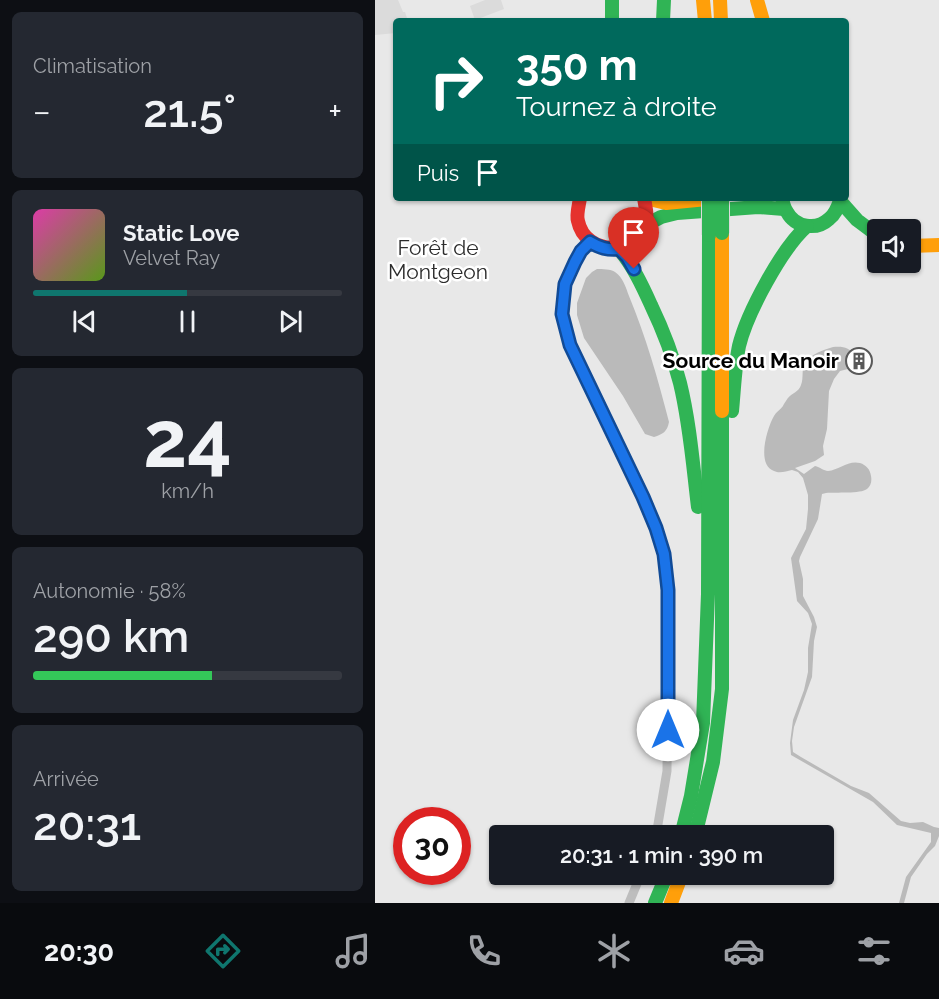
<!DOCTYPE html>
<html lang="fr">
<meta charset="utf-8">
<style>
:root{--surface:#171b24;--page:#242831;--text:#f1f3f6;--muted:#9ea1a6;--line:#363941;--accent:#0f766e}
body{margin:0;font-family:Raleway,sans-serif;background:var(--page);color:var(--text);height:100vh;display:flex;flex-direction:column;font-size:22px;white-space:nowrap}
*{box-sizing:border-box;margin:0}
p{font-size:20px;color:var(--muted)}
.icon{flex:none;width:33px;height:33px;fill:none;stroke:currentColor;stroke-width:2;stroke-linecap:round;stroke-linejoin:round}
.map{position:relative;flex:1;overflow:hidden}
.details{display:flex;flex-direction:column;gap:12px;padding:12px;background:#0d0f14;width:375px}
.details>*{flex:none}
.guide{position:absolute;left:18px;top:18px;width:456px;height:183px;border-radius:6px;box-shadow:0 2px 4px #0004;background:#00695c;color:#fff;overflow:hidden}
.buttons{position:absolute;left:492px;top:219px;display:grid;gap:12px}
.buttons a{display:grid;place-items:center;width:54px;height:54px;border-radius:6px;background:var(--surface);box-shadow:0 2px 4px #0004;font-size:30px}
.speed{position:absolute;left:18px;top:807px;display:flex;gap:12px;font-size:30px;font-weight:700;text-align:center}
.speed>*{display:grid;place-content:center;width:78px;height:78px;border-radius:50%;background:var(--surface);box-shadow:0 2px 4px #0004;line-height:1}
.speed .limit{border:9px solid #d22;background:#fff;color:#111}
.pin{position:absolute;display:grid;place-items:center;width:51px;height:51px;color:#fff;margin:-62px -26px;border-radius:50% 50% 50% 0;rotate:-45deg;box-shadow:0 0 6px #0007}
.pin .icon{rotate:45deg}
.me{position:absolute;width:66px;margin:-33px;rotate:0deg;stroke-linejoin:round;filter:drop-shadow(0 0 4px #0008)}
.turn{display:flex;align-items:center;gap:21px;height:126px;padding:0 24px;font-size:27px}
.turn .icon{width:78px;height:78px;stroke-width:2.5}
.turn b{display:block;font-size:42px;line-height:51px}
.then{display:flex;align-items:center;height:57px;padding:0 24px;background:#0003;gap:12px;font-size:22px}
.big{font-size:45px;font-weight:600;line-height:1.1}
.details .tile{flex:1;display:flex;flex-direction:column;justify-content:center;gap:9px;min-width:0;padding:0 21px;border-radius:9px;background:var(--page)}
.details .dial{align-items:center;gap:0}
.dial b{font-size:78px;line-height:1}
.song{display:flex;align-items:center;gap:18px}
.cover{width:72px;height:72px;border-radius:9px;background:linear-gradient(135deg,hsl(320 70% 55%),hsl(90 70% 35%))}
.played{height:6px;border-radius:3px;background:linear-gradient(90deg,var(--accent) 50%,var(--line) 50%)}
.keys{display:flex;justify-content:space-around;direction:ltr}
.heat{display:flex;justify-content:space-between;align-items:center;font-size:33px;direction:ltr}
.charge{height:9px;border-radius:4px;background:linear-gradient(90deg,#34c759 58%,var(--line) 0)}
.trip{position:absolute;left:114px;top:825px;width:345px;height:60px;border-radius:6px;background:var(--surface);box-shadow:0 2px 4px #0004;font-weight:600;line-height:60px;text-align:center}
.menu{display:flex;height:96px;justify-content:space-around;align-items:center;background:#090b0e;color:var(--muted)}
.menu .icon{width:42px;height:42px}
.menu .on{color:var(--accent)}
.menu b{font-size:27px;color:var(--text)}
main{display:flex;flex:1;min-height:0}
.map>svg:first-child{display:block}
</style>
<main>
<section class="details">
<div class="tile"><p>Climatisation</p>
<div class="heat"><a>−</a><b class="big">21.5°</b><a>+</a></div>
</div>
<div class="tile">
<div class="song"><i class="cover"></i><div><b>Static Love</b><p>Velvet Ray</p></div></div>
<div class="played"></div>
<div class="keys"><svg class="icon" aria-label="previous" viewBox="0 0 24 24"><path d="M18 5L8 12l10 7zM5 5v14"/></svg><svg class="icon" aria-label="pause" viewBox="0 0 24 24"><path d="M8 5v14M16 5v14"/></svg><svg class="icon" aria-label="next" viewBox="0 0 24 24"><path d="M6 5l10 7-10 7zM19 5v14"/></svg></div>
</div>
<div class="tile dial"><b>24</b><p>km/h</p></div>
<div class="tile"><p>Autonomie · 58%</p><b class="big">290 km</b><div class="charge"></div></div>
<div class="tile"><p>Arrivée</p><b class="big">20:31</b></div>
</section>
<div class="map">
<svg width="564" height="903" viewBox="0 0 564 903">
<rect width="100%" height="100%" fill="#fff"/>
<path fill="#e8e8e8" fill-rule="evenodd" d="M0,0H564V903H0ZM21,21H471V198H21ZM502,230H536V262H502ZM32,820H82V872H32ZM124,836H448V874H124Z"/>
<g fill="#bababa">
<path d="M222,269C227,269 236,269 240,272C248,277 251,288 254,296C271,337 283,379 294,422C292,432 288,434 279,437L270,434L248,396L209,338L202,315V303L211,278L217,272Z"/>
<path d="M458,347C467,346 475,347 480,356L489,355V365L465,371L459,379L454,391L452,429L448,446L449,455L440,461L420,468L429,474L440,466C445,467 449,471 453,471C464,470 473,460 485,463C491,465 495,469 496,476C497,481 496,486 492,489C486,494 460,492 451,493L447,494L443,519L425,557L424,561L428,579V596L439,617L442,627L439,641L437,677L419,727L417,741L418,752L426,757L476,786L494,793L526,821L535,823L548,822L559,827L564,828V836L560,846L552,854L536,877L529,903H524L531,877L556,842V833L522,825L498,802L416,755L415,743L418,720L429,690L433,672V648L437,624L433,613L422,601L416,558L431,529L433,509V495L428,478L423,472L417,470C411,471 405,474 399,471C381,465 392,428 399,416C401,412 405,410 408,406C409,404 412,399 413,398C417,393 424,392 426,385C429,378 426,369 430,363C436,354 448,350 458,347Z"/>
</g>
<g fill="#dbdbdb">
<path d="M0,0H23L28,12H30L33,21H21V33L0,35Z"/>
<path d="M110,0H126L129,9L100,20L95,6Z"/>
</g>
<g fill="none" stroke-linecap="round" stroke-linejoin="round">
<g stroke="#bdbdbd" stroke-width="9">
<path d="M215,242L206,251L190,284L187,314L195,345L268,497L281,528L289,554L293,590L292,771L281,836"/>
<path d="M254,903L266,874"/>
</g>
<g stroke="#30b455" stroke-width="14">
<path d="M237,0V21"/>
<path d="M288,21L289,0"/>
<path d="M407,198C408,203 409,208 412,212C420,227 441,231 454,219C461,214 463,206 466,198"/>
<path d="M466,202L482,220L502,235"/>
<path d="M271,225L286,217L302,213L383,207L409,209"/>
<path d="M244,249C258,266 267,285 276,305C288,330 298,356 305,383C315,424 318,466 323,507"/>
<path d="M357,411C359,391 360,365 364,346C372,313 407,248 432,226"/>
<path d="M306,836L316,796L328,723L333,594L334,235"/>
<path d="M320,836L338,762L347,689V411"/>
<path d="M280,903L292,874"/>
</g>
<g stroke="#ff9f0a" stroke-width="14">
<path d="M328,0L330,21"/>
<path d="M345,0L346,21"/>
<path d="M382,0L388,21"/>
<path d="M270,198L291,203L342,198"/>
<path d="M347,233V411"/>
<path d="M536,246L564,245"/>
<path d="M296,903L307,874"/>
</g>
<path stroke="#e5322d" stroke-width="14" d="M205,198C204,205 201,215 203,221C210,256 264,257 271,222C273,215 270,205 269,198"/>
<defs>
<g id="fast-bridge">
<path d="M334,198V235"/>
<path d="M347,198V233"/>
</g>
</defs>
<use href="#fast-bridge" stroke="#dbdbdb" stroke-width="16" stroke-linecap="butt"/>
<use href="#fast-bridge" stroke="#30b455" stroke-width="14"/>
</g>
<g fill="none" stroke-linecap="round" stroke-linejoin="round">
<defs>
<path id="route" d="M259,269L252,257L244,249C232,250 225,248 215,242L206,251L200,262L190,284L187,314L195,345L268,497L281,528L289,554L293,590V730"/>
</defs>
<use href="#route" stroke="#114b97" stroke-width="15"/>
<use href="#route" stroke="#1a73e8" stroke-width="10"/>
</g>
<defs>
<symbol id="building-ring" viewBox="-11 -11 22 22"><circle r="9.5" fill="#fff" stroke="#595959" stroke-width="1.5"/><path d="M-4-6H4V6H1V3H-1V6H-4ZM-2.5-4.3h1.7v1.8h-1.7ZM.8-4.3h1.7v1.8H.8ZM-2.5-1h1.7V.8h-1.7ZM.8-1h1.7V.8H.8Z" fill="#595959"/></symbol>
</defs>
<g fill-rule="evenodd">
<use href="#building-ring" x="469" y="346" width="30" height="30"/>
</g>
<g text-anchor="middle" stroke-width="5" stroke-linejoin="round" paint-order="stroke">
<g font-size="21" fill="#2c2c2c" stroke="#fff">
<text x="63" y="255">Forêt de<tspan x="63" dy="24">Montgeon</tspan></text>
</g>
<g font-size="21" font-weight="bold" fill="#000" stroke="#fff" text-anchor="end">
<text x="464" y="368">Source du Manoir</text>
</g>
</g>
</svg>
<div class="buttons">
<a><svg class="icon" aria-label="sound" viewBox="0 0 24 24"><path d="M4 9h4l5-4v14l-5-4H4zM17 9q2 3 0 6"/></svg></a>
</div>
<div class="speed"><div class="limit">30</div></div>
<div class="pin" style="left:259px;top:269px;background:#d93025"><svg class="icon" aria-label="arrive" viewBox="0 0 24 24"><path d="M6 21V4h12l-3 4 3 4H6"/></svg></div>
<svg class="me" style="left:293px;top:730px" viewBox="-20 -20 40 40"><circle r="19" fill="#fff"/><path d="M0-13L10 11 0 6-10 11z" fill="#1a73e8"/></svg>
<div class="trip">20:31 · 1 min · 390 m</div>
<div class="guide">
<div class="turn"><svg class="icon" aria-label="right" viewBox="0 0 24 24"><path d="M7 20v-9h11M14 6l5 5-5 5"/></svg><div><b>350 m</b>Tournez à droite</div></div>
<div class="then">Puis<svg class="icon" aria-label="arrive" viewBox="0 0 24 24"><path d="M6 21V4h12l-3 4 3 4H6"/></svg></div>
</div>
</div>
</main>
<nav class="menu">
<b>20:30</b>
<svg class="icon on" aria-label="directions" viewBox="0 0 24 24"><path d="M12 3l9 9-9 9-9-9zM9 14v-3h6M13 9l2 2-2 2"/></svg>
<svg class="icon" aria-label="music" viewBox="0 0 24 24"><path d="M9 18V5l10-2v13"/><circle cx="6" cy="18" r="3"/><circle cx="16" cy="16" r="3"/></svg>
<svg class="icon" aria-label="phone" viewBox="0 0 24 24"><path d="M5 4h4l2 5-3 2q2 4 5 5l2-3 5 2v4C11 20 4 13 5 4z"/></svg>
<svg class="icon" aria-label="climate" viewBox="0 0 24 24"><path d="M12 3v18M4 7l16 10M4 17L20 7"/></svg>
<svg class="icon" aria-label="car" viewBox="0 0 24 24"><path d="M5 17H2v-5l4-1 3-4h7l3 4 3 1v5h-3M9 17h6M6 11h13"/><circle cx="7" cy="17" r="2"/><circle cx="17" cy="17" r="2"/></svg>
<svg class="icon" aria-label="filters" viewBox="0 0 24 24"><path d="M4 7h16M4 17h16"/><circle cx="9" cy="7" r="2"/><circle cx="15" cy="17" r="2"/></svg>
</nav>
